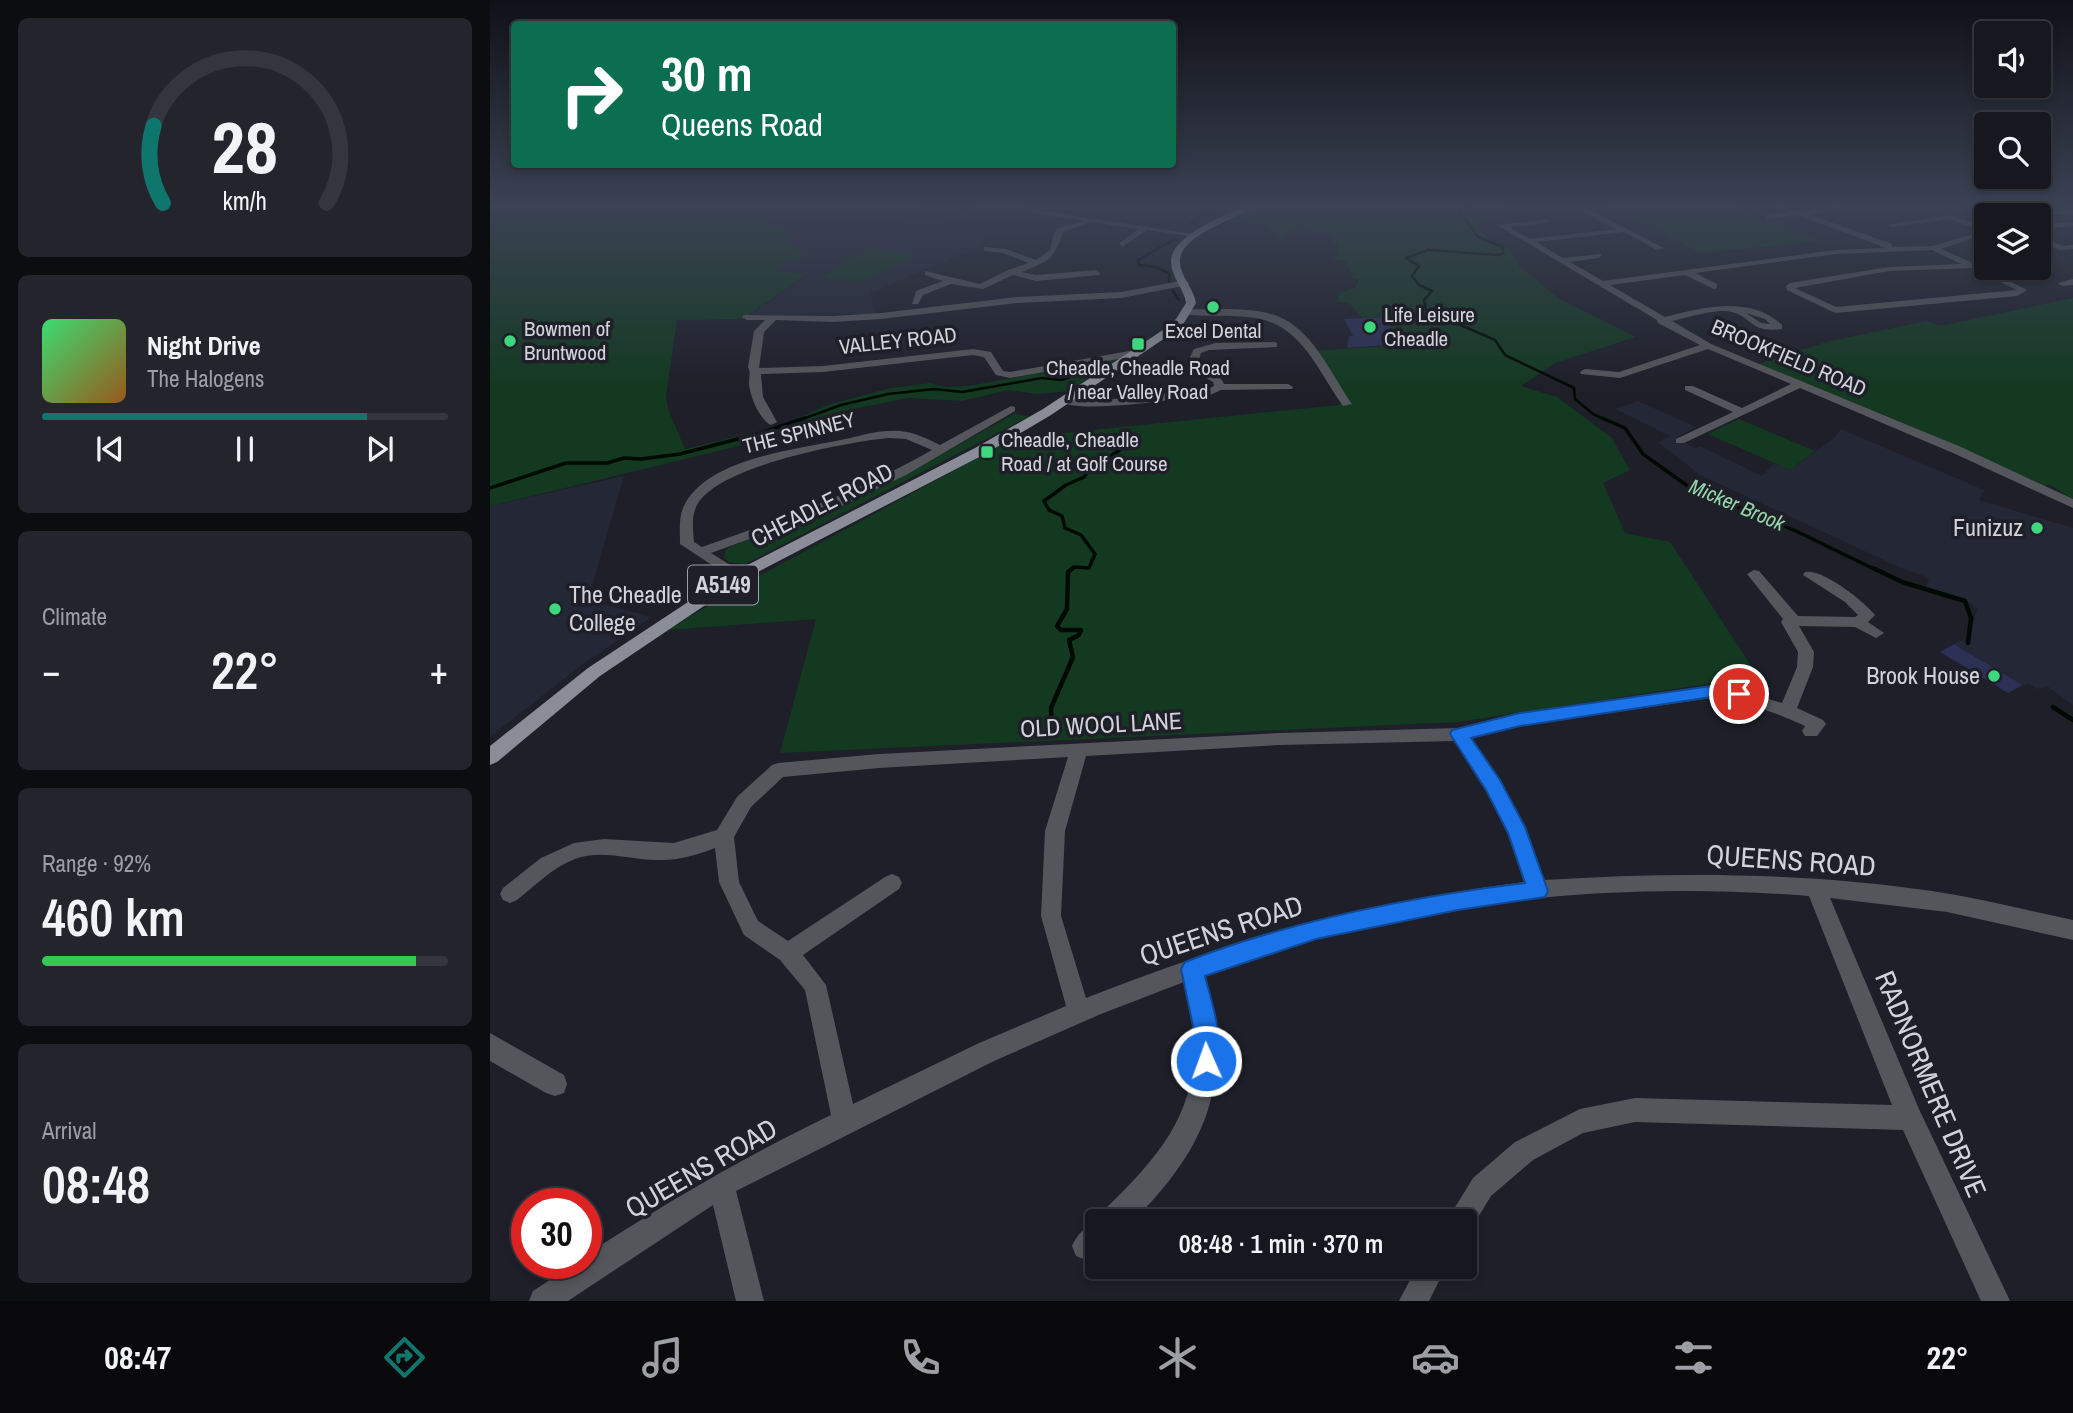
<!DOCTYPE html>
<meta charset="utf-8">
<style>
:root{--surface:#16171f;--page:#23242c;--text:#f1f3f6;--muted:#9e9fa4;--line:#35363d;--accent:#0f766e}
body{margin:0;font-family:"Archivo Narrow",sans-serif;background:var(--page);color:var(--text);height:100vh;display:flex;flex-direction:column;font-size:26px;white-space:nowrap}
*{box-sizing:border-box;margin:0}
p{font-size:23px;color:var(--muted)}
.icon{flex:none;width:38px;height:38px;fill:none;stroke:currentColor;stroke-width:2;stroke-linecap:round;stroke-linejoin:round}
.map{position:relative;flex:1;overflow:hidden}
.drawer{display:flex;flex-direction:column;gap:18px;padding:18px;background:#0c0d11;width:490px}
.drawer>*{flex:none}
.top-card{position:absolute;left:21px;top:21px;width:665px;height:147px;border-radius:7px;box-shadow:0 4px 10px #0003,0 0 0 2px var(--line);background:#0b6e4f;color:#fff;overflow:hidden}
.controls{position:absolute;left:1484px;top:21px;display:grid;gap:14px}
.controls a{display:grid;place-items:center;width:77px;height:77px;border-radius:7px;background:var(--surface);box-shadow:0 4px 10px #0003,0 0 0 2px var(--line);font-size:35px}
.speed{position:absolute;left:21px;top:1188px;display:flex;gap:14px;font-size:35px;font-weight:700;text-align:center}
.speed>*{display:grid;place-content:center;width:91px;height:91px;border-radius:50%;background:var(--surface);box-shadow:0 4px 10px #0003,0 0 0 2px var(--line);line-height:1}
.speed .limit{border:10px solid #d22;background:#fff;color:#111}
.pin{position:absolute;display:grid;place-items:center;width:60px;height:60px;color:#fff;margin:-30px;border:4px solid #fff;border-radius:50%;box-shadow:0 2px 7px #0007}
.me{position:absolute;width:77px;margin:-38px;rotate:358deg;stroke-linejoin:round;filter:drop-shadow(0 0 5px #0008)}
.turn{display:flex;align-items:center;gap:24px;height:147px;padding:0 35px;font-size:32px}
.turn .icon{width:91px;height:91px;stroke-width:2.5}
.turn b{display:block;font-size:49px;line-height:60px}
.big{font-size:52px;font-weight:600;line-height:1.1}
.drawer .card{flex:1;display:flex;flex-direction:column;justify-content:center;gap:10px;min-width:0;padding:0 24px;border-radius:10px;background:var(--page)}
.drawer .dial{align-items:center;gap:0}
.dial svg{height:182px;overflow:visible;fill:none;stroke:var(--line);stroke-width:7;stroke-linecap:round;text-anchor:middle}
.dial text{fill:var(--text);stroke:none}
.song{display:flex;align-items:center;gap:21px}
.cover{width:84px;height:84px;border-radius:10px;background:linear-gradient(135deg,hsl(140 70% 55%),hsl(30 70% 35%))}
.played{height:7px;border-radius:4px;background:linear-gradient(90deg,var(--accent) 80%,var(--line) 80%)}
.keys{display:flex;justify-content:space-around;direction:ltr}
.heat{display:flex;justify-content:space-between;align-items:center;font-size:38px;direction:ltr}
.charge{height:10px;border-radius:5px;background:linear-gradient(90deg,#34c759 92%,var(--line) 0)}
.trip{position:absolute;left:595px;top:1209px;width:392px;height:70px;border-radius:7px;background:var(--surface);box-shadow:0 4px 10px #0003,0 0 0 2px var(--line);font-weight:600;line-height:70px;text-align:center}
.tab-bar{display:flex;height:112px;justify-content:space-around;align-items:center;background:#09090c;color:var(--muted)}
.tab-bar .icon{width:49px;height:49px}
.tab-bar .active{color:var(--accent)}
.tab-bar b{font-size:32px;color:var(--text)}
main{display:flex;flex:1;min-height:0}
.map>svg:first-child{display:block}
</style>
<main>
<section class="drawer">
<div class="card dial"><svg viewBox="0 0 100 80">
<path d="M14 69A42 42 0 1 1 86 69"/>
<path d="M14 69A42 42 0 0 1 10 35" stroke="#0f766e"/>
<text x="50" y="56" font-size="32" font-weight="700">28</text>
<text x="50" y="72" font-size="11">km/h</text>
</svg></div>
<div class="card">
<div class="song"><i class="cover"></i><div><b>Night Drive</b><p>The Halogens</p></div></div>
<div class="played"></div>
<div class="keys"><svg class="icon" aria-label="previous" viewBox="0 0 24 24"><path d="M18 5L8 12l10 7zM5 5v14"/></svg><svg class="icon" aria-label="pause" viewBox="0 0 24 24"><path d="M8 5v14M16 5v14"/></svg><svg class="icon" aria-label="next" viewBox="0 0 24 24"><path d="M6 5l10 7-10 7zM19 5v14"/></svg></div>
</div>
<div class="card"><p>Climate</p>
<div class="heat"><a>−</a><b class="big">22°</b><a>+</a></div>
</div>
<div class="card"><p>Range · 92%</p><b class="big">460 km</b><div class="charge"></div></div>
<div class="card"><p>Arrival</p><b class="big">08:48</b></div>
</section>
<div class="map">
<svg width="1583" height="1301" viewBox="0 0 1583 1301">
<rect width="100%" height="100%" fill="#1e1f29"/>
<g fill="#242736">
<path d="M336,206H437L398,213L436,222L492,206L524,211L494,230L505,232L490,240L492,246L380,293L386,314L260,315L316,276L279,270L265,216Z"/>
<path d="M1148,401L1206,427L1185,438L1205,448L1210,446L1272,476L1284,463L1300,470L1343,439L1351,429L1494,490L1489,500L1583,528V705L1557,686L1547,689L1539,684L1535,686L1464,644L1470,640L1478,644L1487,609L1481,603L1466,596L1436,588L1439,578L1411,568L1210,475L1168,442L1180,436L1125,409Z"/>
<path d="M134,476L98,600L162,617L93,664L0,737V506Z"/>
</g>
<g fill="#133921">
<path d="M0,206H352L274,221C284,228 299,229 301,244L318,256L281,270L316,275L253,319L187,320L176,397L178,409L195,449L288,427L338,405L400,388L440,383L457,387L478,386L627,359L581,391L547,394L518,390L472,401L418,398L344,413L292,433L249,446L0,506Z"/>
<path d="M769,206H1014L1006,218L997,219L989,224L997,239L1019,249L1029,266L1071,300L1146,337L1065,363L1031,386L1067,397L1122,438L1140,470L1113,483L1135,533L1180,542L1268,676L968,722L290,753L326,619L177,630L258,582L524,438L849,405L854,400L819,351L901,346L909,343L895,317L873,318L860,304L847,301L851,292L865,288L869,279H863L857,262L843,259L848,254L847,244L840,242L843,235L807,230L791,239L776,226L739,221Z"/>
<path d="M1116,206H1243L1332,241L1211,253Z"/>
<path d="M384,248L430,255L372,282L332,279L359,259Z"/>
<path d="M1583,298V500L1559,484L1555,486L1421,426L1268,364L1336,342L1437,321L1450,326Z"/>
<path d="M524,414L540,416L255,564L239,562L234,557L236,550L242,546L352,505L405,480Z"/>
<path d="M1249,419L1325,451L1300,470L1218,434Z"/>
</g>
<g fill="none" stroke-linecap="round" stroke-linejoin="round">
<g stroke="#000a02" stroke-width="2.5">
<path d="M981,206L972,208L970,212L988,237L1013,247V253L1008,255L938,250L916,258L929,266L922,276L929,285L942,291L934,300L936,310L1005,340L1015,355L1084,388L1085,399L1103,414L1116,420"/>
<path d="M699,225L713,214L729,216"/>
<path d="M679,281V273L665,267L649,265L648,260L685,239"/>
<path d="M683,291L689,300"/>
<path d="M310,420L351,405L398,394L444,389L472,392L552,378L571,380L605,369"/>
</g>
<g stroke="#000a02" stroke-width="3.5">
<path d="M1112,418L1135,428L1153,454L1199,487L1306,531L1386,570"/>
<path d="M0,488L76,463H117L134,458L151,459L190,454L271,433L315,418"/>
<path d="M581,570L584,567L599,568L605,554L591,535L575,528L572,516L559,510L554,501L576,485L594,477L600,469L633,448L625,435"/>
</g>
<g stroke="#000a02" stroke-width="4.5">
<path d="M1383,568L1412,582L1475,601L1481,618L1478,643"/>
<path d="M1563,707L1583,720"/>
<path d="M562,734L561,708L583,657L579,640L589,635L591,630H571L567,626L577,609L578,572L583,568"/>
</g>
</g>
<g fill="#2b3054">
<path d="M895,317L910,344L857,348L859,336H863L854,319Z"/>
<path d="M1464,644L1504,668L1533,685L1518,693L1450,652Z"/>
</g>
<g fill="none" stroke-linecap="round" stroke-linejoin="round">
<g fill="#55565b" fill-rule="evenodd">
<path d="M504,206H519L710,235L706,237L657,230L632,247L629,243L649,229L600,222L574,232C561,260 563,260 531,272L546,275L606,270L610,273L609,275L546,281L523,275L493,289L461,284L433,295L428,304H422L426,291L453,281L435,275V271L490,284L518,270L539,263L513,253L494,251V247L516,249L546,260L560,250L564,233L568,228L594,221Z"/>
<path d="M1287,206L1310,211L1348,207L1346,210L1318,214L1402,244V247L1443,246L1492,231L1459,219L1402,227L1398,225L1460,215L1496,228V234L1451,249L1483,263H1496V267L1493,268L1537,290L1527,296L1345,313L1297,290L1296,286L1300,283L1399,267L1471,264L1442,250L1346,254L1205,273L1227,284V288L1224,289L1195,275L1120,285L1175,317C1214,307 1260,295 1292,325V329C1259,333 1264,318 1242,312C1228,308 1196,318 1182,321L1221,344L1471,447L1583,499V508L1463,453L1310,388L1194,443H1186V439L1243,412L1195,390V386H1203L1252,408L1301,384L1218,349L1130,378L1091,374L1090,372L1095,369L1129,372L1210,345L1168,323L1167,320L1007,225L1059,219L1056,223L1019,227L1040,239L1126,229L1091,211L1094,207L1174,248L1167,250L1134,232L1046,242L1073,258L1112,254L1109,258L1080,262L1113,281L1346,250L1396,248L1308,215L1276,219V215L1300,212ZM1481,268L1527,290L1346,307L1305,288L1399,271ZM1256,313L1275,319L1280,324L1271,323Z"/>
<path d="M1583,210V214H1521L1525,212Z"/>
<path d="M1583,222V226L1549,229V225Z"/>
<path d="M1549,236L1573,246L1583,245V249L1569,250L1549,241Z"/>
<path d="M1583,279V285L1572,286L1568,283Z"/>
<path d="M695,280L699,283L698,285L631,298L527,303L391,319L343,322L286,320L274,332L269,368L333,366L483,349L501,352L513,371L520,372L645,350L650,353L645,356L520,378L506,375L494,357L483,355L333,372L271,374L273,397L287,422L281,425C270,420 260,397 259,384C259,376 261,374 258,367L264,331L275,320H257L252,317L254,315L343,316L391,313L527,297L631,292Z"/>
<path d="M696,309C726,310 766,305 794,319C825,335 843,377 862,404L853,406C826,368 810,321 758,317C737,315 714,317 693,314V310Z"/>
<path d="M784,342L787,343V347L719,350L711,353L709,359C716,371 730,373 734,384H798L803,387L802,389L731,390L720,395C691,398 589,415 569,401L574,398L604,401L717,389L724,386L723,382L706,372L699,359L704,349L726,343Z"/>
<path d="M521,406L525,407V411L416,475L354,505L221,553L253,573L255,576L253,579H243L190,544C190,530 188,514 196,502C222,459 301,450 346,441C367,437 389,429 410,431C424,432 438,439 450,445ZM399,438L416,439L442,450C369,492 291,519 212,547L204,542C203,530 201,516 207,505C228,466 356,442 399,438Z"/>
<path d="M1264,570L1269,571L1308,616L1365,617L1368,615L1355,602L1313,575L1315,572C1332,568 1374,601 1385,615L1378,622L1394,633L1386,638L1365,627L1309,626L1324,652L1323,667L1307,708L1333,720L1336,724L1327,736H1315L1312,731L1315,726C1285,712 1255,702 1221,698L1030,726L981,738L1010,780L1035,827L1054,880C1183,872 1313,872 1442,891C1489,898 1536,910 1583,920V940L1457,912L1340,898L1429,1109L1520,1301H1491L1413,1130L1145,1122L1093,1133L1043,1160L1001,1196L979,1232L975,1233V1222H956L983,1178L1025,1142L1090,1109L1145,1098L1402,1105L1319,896C1179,885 1035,892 898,921C835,935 775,954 714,974C744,1081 719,1145 642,1222H609L612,1212C688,1140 722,1089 694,982L611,1014L504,1061L246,1191L274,1301H246L223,1205L78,1301H39L43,1291L84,1264H96V1255C175,1203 256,1156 341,1115L315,990L290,960L254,935L229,882L225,848C206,855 187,861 167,860C140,860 111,849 85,859C63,867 45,886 27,900L20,903L13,900L10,894L13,888L51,858L84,843L114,839L184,843L227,830L247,797L282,765L288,763L389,754L790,733L969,728L1030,714L1221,686L1249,690L1292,703L1307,667L1308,652L1291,622L1293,619L1257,574ZM964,741L996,789L1018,833L1034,882C881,901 740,941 596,998L571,916L575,831L596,756L790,745ZM578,757L555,831L551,916L576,1006L487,1044L363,1104L336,985L313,955L409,889L412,883L409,877L402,874L395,877L298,941L268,921L249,882L244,837L261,807L293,777L389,768Z"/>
<path d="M0,1033L74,1075L77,1084L74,1093L65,1096L56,1093L0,1061Z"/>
<path d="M607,1222V1254L596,1260L586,1256L582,1246C587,1234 595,1227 607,1222Z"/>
<path d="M927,1267H956L939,1301H909Z"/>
</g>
<path fill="#8a8c97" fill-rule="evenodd" d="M758,206H768C750,217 688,235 690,262C690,276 704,289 706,303L694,323L684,332L561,415L495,454L254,579L110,676L7,762L0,765V746L98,668L242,573L485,448L553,409L676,328L686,319L696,303C694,289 681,276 681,262C680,236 738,213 758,206Z"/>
</g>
<linearGradient id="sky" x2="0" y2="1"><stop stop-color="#101117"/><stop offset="0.53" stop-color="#3b4254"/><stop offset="1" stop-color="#3b4254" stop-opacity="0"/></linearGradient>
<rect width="1583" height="388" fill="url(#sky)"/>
<path fill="#1a73e8" stroke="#114b97" stroke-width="2" d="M1221,686L1249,688L1258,694L1249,700L1221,697L1030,726L981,738L1010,780L1035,827L1058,891L1055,897L968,910L826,939L715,976C722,1004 736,1042 725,1070L716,1073L708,1070L704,1061L703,1026L691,969L695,962C803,920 919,897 1035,883L1018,833L996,790L960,734L962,730L1030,713Z"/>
<g fill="#3ed77d" stroke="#1e1f29" stroke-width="2.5">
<circle cx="723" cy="307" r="7"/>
<circle cx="880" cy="327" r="7"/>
<circle cx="20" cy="341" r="7"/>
<rect x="641" y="337" width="14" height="14" rx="3.5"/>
<rect x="490" y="445" width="14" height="14" rx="3.5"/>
<circle cx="1547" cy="528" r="7"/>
<circle cx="65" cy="609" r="7"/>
<circle cx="1504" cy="676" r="7"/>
</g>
<g text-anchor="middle" stroke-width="7" stroke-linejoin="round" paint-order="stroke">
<g font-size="21" fill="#d2d3da" stroke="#1e1f29" text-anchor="start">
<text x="894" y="322">Life Leisure<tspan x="894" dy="24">Cheadle</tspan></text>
<text x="34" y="336">Bowmen of<tspan x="34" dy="24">Bruntwood</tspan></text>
<text x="723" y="338" text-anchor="middle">Excel Dental</text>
<text x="648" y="375" text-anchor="middle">Cheadle, Cheadle Road<tspan x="648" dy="24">/ near Valley Road</tspan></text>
<text x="511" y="447">Cheadle, Cheadle<tspan x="511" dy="24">Road / at Golf Course</tspan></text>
</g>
<g font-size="21" fill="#d2d3da" stroke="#1e1f29">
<text transform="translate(408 341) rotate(-6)" y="7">VALLEY ROAD</text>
<text transform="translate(1299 358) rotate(23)" y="7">BROOKFIELD ROAD</text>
<text transform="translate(309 433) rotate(-14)" y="7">THE SPINNEY</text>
</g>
<g font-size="21" font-style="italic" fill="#95d7a8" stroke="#1e1f29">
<text transform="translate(1247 505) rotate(23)" y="7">Micker Brook</text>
</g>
<rect fill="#1e1f29" stroke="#9c9da5" stroke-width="2" x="198" y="565.5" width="70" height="39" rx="5"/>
<g font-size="23" font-weight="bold" fill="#d2d3da">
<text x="233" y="593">A5149</text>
</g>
<g font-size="24" fill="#d2d3da" stroke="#1e1f29">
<text transform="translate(332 505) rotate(-27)" y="8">CHEADLE ROAD</text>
<text transform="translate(611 725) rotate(-3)" y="8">OLD WOOL LANE</text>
</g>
<g font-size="24" fill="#d2d3da" stroke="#1e1f29" text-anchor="end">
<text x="1533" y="536">Funizuz</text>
<text x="79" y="603" text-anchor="start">The Cheadle<tspan x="79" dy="28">College</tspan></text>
<text x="1490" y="684">Brook House</text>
</g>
<g font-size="28" fill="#d2d3da" stroke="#1e1f29">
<text transform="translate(1301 860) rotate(4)" y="10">QUEENS ROAD</text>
<text transform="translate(731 930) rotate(-18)" y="10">QUEENS ROAD</text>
<text transform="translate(1441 1084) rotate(67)" y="10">RADNORMERE DRIVE</text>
<text transform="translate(211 1168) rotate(-30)" y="10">QUEENS ROAD</text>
</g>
</g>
</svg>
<div class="controls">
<a><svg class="icon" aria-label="sound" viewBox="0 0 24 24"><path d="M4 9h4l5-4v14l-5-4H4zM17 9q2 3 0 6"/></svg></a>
<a><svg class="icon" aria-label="search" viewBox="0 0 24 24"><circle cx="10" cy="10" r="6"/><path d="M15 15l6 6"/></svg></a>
<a><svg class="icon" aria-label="layers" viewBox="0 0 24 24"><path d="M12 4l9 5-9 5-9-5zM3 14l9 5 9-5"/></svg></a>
</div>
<div class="speed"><div class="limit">30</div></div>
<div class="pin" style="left:1249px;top:694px;background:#d93025"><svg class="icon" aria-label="arrive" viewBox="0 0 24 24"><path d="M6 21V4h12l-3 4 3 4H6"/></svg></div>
<svg class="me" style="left:716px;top:1061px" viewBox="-20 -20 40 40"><circle r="17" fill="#1a73e8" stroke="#fff" stroke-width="3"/><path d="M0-11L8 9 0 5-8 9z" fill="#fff"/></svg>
<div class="trip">08:48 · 1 min · 370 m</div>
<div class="top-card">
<div class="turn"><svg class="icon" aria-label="right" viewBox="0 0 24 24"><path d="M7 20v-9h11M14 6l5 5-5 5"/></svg><div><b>30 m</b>Queens Road</div></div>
</div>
</div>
</main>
<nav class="tab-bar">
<b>08:47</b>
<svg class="icon active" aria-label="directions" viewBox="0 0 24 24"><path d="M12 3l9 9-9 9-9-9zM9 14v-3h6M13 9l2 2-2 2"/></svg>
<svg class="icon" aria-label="music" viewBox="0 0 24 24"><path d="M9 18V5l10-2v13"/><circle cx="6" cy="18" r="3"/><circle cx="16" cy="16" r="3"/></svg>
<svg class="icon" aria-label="phone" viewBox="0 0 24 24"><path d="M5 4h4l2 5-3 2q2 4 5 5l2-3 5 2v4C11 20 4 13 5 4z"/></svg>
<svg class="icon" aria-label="climate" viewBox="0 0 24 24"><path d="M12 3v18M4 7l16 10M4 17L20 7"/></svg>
<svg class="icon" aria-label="car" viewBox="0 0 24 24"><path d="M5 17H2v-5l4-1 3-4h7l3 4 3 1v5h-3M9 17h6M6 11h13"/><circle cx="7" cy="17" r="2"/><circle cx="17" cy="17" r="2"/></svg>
<svg class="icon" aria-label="filters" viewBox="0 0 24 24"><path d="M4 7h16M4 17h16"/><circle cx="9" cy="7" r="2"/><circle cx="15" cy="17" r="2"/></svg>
<b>22°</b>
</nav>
